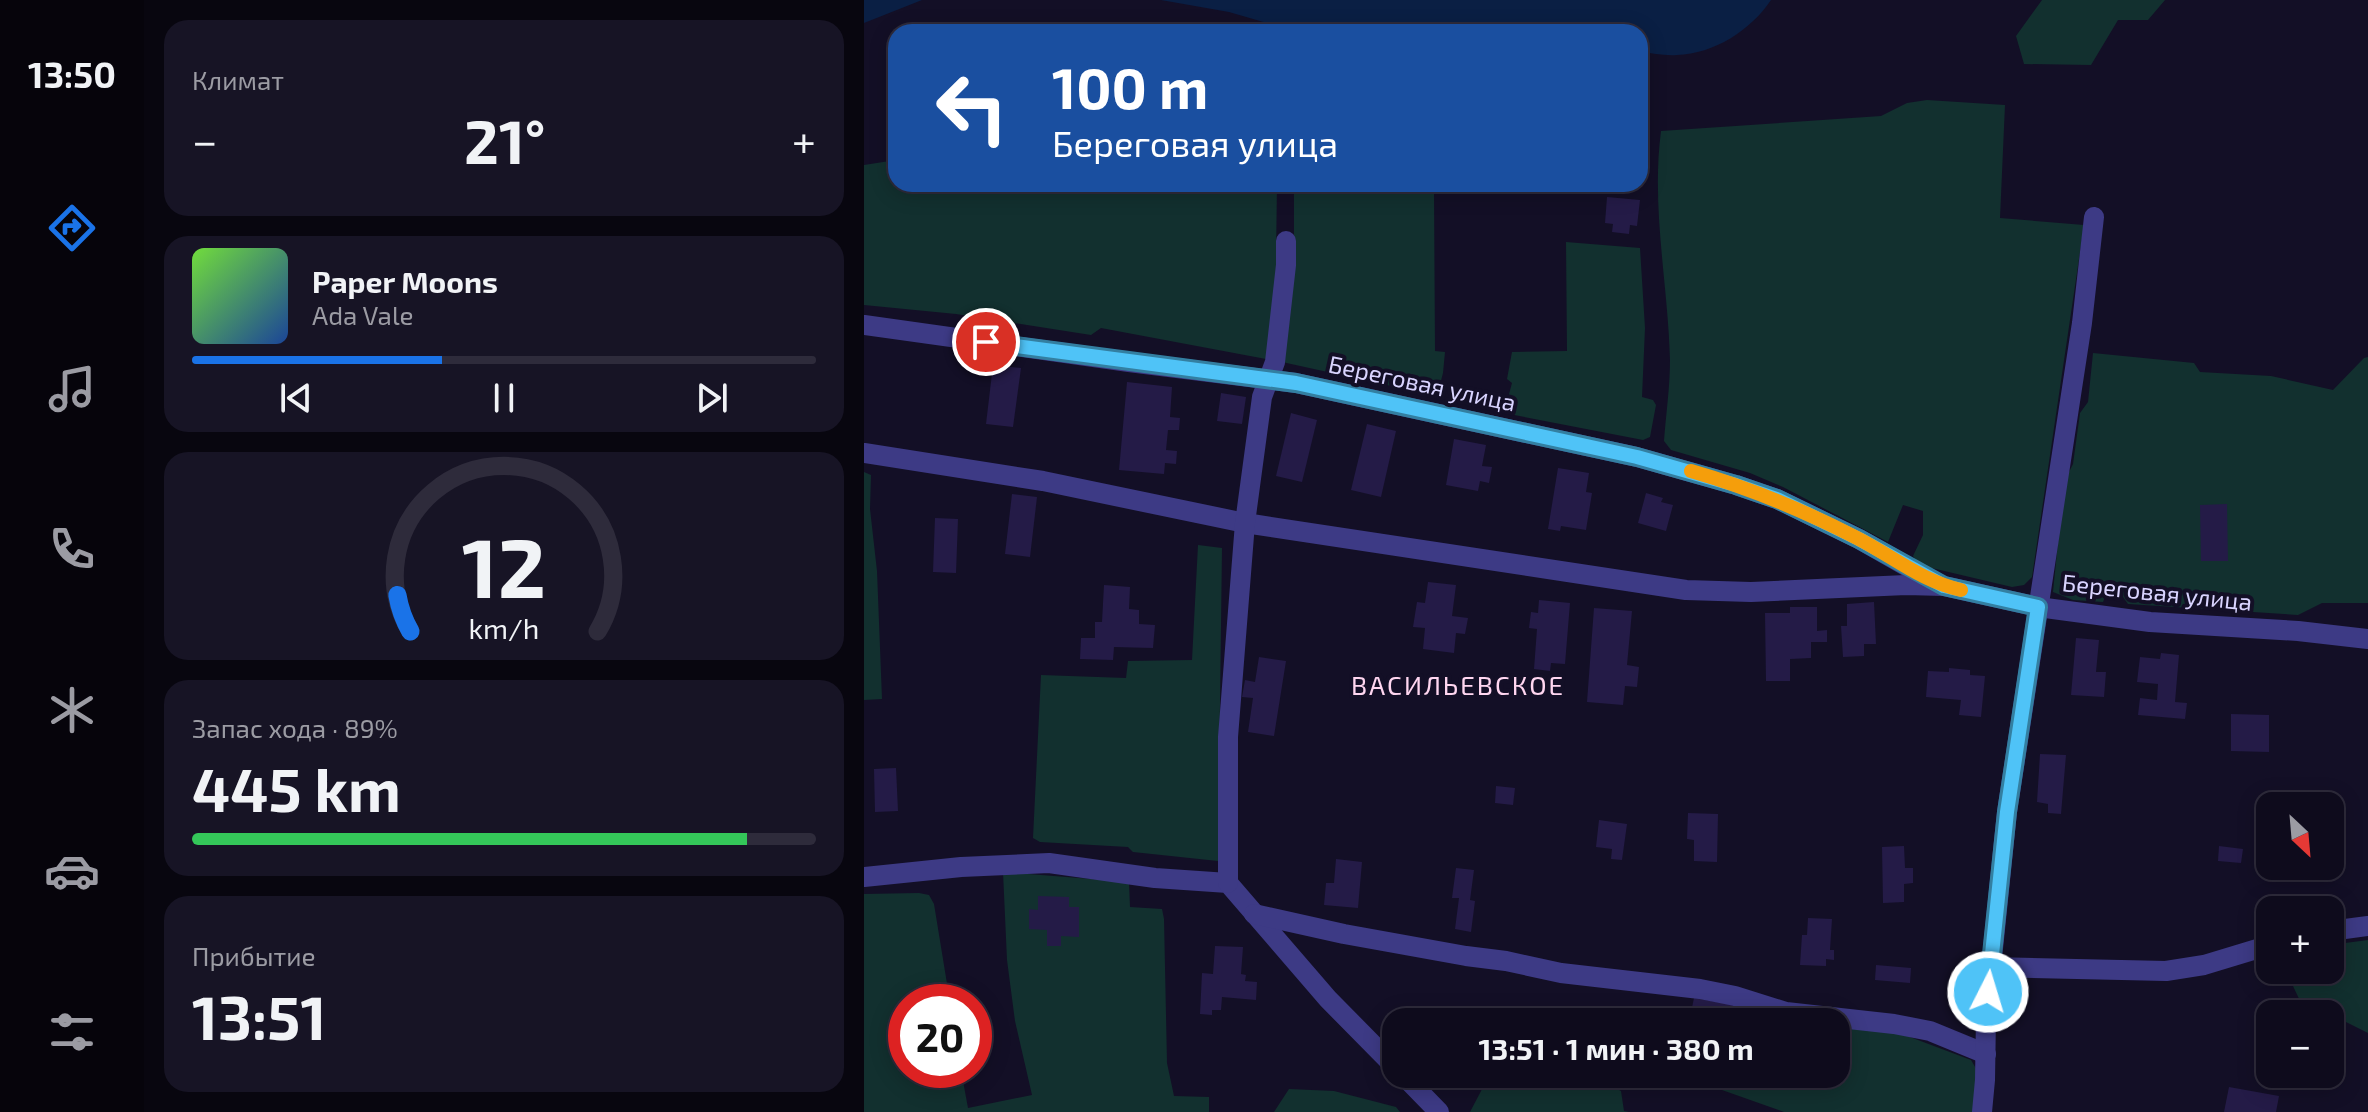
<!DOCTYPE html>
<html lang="ru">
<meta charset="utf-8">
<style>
:root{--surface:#0e0b1c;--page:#171425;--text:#f1f3f6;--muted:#9b9ba3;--line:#2e2b3b;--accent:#1a73e8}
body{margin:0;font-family:"Exo 2",sans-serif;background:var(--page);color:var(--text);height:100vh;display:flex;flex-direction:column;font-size:30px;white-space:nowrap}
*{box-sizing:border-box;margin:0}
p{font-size:26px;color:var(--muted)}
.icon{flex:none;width:44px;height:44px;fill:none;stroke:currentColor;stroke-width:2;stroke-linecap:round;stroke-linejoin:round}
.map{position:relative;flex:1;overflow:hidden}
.details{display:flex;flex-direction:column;gap:20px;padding:20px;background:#08060f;width:720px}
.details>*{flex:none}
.hud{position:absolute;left:24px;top:24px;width:760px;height:168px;border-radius:24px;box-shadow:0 4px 20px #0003,0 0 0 2px var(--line);background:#1a4fa0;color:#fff;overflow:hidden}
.needle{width:52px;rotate:154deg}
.fabs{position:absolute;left:1392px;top:792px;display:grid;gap:16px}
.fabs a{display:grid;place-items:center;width:88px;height:88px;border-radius:16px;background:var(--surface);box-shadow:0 4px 20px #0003,0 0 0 2px var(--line);font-size:40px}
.speed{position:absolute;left:24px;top:984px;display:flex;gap:16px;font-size:40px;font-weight:700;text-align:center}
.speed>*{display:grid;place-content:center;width:104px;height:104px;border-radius:50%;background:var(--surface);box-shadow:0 4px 20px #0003,0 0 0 2px var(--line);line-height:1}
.speed .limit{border:12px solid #d22;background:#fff;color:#111}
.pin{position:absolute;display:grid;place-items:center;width:68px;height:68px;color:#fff;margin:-34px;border:4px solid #fff;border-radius:50%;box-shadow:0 2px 8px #0007}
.me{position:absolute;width:88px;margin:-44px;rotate:5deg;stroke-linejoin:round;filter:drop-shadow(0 0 6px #0008)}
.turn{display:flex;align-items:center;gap:28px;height:168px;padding:0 32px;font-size:36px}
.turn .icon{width:104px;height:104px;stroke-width:2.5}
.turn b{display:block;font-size:56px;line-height:68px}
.big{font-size:60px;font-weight:700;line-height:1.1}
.details .card{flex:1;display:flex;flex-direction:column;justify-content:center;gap:12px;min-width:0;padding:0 28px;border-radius:24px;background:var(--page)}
.details .dial{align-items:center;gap:0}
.dial svg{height:208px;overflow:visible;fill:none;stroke:var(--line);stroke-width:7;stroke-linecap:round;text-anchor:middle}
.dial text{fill:var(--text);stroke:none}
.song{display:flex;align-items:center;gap:24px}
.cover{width:96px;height:96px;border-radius:12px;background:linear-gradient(135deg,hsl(100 70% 55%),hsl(220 70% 35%))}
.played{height:8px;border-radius:4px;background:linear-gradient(90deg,var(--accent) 40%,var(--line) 40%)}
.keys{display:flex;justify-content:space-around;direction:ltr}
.heat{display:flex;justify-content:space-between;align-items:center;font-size:44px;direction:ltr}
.charge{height:12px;border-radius:6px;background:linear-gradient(90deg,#34c759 89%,var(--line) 0)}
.trip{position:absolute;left:518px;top:1008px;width:468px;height:80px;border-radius:24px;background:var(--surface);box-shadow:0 4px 20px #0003,0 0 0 2px var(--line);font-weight:700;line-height:80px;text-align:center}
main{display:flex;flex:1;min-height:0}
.menu{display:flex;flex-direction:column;width:144px;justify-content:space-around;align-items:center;background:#06040b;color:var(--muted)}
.menu .icon{width:56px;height:56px}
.menu .active{color:var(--accent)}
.menu b{font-size:36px;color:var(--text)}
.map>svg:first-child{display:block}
</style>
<main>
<nav class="menu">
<b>13:50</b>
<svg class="icon active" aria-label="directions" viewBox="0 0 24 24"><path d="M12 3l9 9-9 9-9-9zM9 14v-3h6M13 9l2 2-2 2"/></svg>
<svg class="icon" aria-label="music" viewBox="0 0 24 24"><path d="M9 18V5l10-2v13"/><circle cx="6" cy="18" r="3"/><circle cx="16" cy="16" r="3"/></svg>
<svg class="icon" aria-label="phone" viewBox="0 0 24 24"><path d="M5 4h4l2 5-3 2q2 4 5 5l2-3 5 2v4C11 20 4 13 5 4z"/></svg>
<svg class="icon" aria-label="climate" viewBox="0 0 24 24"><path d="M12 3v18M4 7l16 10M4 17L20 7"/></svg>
<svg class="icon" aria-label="car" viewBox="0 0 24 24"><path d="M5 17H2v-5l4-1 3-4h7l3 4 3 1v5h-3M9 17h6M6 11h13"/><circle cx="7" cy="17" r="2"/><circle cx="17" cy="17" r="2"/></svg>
<svg class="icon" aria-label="filters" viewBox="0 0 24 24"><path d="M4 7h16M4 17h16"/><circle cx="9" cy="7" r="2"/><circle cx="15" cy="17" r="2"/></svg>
</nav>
<section class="details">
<div class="card"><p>Климат</p>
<div class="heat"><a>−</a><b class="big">21°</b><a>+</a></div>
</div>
<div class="card">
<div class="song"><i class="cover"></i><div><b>Paper Moons</b><p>Ada Vale</p></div></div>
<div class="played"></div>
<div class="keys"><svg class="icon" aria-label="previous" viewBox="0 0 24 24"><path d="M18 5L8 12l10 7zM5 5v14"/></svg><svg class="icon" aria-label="pause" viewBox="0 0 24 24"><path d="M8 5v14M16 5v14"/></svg><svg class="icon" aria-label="next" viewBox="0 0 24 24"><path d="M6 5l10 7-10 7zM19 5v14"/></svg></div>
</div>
<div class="card dial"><svg viewBox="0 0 100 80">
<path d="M14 69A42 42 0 1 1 86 69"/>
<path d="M14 69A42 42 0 0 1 9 55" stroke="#1a73e8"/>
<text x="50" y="56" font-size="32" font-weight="700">12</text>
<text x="50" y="72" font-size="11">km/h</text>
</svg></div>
<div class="card"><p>Запас хода · 89%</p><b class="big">445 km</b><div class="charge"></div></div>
<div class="card"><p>Прибытие</p><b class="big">13:51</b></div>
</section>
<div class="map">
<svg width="1504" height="1112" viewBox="0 0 1504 1112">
<rect width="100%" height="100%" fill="#130f26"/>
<g fill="#12302f">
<path d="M1178,0H1301L1284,20H1254L1227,65L1160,64L1152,36Z"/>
<path d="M1063,100L1141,105L1136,218L1220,225L1168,577L1160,585L1148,587L1055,565L1049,556L1059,535V511L1039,505L1024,542L919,487L886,473L807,450L800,441C802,414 806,387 806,360C804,283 787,208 797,131L1017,116L1043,103Z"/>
<path d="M32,160V184H413L412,258L415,265L402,359L237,328L227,335L92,314L0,305V165Z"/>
<path d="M430,184H580L570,191L571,351L581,352L579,373L574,392L532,387L418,362L430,262Z"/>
<path d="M702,242L776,248L781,328L778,397L789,400L792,405L786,437L779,440L640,413L648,383L643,379L648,352L703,351Z"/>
<path d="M1229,353L1330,363L1336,372L1407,376L1469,390L1500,358L1504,357V603H1458L1434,615L1264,604L1259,597H1241L1239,602L1209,600L1189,592L1200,482L1209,464L1216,413L1224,402Z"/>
<path d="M0,472L7,475L6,509L13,571L18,699L0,700Z"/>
<path d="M334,545L358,548L354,861L269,852L264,847L176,842L169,838L177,675L262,678L264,661L328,660Z"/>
<path d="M139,872L265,882L266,907L298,909L300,919L303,1063L310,1096L345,1097V1112H0V894L55,893L65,895L70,904L86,1002H42V1070H97L104,1108L168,1095L151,1021L143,960Z"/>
<path d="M1504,940V1033L1466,1014L1438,1005L1429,986L1428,970H1466V945Z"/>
<path d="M972,1026L1038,1034L1107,1060L1114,1072L1109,1112H920L858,1090L864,1074H972Z"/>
<path d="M626,1074H722L757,1091L760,1111L765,1112H606Z"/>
<path d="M425,1089L470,1091L532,1107L536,1112H410Z"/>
</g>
<g fill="#0a1f44">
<path d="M0,0H58L0,23Z"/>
<path d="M297,0H907C887,30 850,54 813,55C801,56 788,53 776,52V32H434L365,12Z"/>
</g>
<g fill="#241b47">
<path d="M743,197L776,200L773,226L766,225L765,234L748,232L749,224L741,223Z"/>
<path d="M129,365L157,368L149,427L122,424Z"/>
<path d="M263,382L308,387L306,417L316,418L315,430H304L302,450L313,451L312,464L301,463L300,474L255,470Z"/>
<path d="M357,393L382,397L378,424L353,421Z"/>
<path d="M427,413L453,420L438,482L412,476Z"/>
<path d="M503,424L532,431L517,497L487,490Z"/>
<path d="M590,439L622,445L618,466L628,467L625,483L616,481L614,491L582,485Z"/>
<path d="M694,468L725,473L722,492L728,493L722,530L697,526L696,531L684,529Z"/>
<path d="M782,493L799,498L797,502L809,505L802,531L774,523Z"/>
<path d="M148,494L173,497L166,557L141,554Z"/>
<path d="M1363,504L1364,561H1337L1336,505Z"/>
<path d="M71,518L94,519L92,573L69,572Z"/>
<path d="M564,582L592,585L588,616L604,618L601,634L592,633L590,653L559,649L561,628L549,627L553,602L561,603Z"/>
<path d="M240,585L266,587L265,609L275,610V624L291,625L289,648L250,647L249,660L216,659L217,638H231V622H238Z"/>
<path d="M675,600L706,603L701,664L687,663L686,671L670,669L673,629L665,628L667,612L674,613Z"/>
<path d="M1010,602L1012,644H1000V656L979,657L977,626H983V604Z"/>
<path d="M926,607H953V631L963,630V642H947V658L926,659V681H902L901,613H926Z"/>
<path d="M730,608L768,611L763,665L775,667L773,687L761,686L759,705L723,702Z"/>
<path d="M1212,638L1235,640L1232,672H1242L1240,697L1207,695Z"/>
<path d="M1297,653L1315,655L1311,702L1323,703L1321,719L1274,715L1276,698L1293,700L1294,684L1273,682L1276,657L1296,659Z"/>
<path d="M395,657L422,661L410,736L384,732L389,698L378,697L381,680L391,682Z"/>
<path d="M1085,668L1106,670V675L1121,676L1117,717L1095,715L1097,700L1062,697L1064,671L1085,672Z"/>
<path d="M1367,714L1405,715V752L1367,751Z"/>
<path d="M1176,754L1202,755L1197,814L1184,813V804L1173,802Z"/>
<path d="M32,768L34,811L11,812L10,769Z"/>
<path d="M632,786L651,788L649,805L631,803Z"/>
<path d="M824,813L854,814L853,862L830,861V840L823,839Z"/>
<path d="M735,820L763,824L758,860L747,859L748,849L732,847Z"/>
<path d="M1040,846L1041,868H1049V883L1040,884V902L1019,903L1018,847Z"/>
<path d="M1355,846L1379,849L1377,863L1354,861Z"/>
<path d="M472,859L498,862L494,908L460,905L462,883H470Z"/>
<path d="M592,868L610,870L606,900L611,901L607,932L591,929L595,898H588Z"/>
<path d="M174,896L205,897V907H215V937L197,936V946H183V930L165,929V909L174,910Z"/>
<path d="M944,918L968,919L966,950H970V960L962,959V966L936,965L938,935H943Z"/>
<path d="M351,946L379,947L377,974L382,975L381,981L393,982L392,1000L358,997L357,1010H348V1015L336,1014L338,973L349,974Z"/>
<path d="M1012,965L1047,968L1046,983L1011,980Z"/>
<path d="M830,998L875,1006L870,1022H825Z"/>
<path d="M1365,1087L1415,1096L1412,1112H1360Z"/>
</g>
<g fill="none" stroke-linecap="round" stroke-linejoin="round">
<g stroke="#3d3a85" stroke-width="20">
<path d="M0,325L265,362L432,383L773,457L872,485L913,499L995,539L1072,583"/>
<path d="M0,453L179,481L381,523L822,590L887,592L1042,585L1080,586L1174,607L1286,622L1434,631L1504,639"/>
<path d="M0,877L97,867L185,863L291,878L364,883L464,999L532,1068"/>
<path d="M364,883V737L381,523L398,397L411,362L422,265V241"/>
<path d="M390,914L480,934L602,956L642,961L697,973L836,989L871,996L922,1012L1030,1024L1066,1031L1122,1054"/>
<path d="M1466,931L1504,926"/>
<path d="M1127,967L1302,971L1340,965L1406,945"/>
<path d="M538,1074L575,1112"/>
<path d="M1118,1112L1121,1080L1122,1017L1143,812L1218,323L1230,217"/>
</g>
</g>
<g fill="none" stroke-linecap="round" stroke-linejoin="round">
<defs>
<path id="route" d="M122,342L432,383L773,457L872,485L913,499L995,539L1080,586L1174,607L1143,812L1124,992"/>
</defs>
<use href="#route" stroke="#337fa1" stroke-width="20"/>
<use href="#route" stroke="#4fc3f7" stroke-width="14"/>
<path stroke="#f59e0b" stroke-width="14" d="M827,471C886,488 939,510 993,538C1028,556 1059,582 1097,590"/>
</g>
<g text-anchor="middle" stroke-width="8" stroke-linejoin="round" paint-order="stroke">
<g font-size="24" fill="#d9d4ff" stroke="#130f26">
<text transform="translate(558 384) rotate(12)" y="8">Береговая улица</text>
<text transform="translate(1293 593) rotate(6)" y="8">Береговая улица</text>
</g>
<g font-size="26" letter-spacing="2" fill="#ffd6f0" stroke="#130f26">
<text x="594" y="695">ВАСИЛЬЕВСКОЕ</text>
</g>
</g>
</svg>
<div class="fabs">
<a><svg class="needle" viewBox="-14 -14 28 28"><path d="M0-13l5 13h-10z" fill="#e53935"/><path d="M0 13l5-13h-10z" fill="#9b9ba3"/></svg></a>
<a>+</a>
<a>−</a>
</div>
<div class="speed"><div class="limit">20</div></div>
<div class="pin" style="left:122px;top:342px;background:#d93025"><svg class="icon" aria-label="arrive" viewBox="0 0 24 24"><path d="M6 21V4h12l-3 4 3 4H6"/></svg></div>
<svg class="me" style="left:1124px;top:992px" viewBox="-20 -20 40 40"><circle r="17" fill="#4fc3f7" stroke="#fff" stroke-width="3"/><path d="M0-11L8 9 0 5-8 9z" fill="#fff"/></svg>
<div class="trip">13:51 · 1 мин · 380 m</div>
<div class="hud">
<div class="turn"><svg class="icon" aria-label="left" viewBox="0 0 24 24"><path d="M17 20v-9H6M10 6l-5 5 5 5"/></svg><div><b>100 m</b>Береговая улица</div></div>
</div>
</div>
</main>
